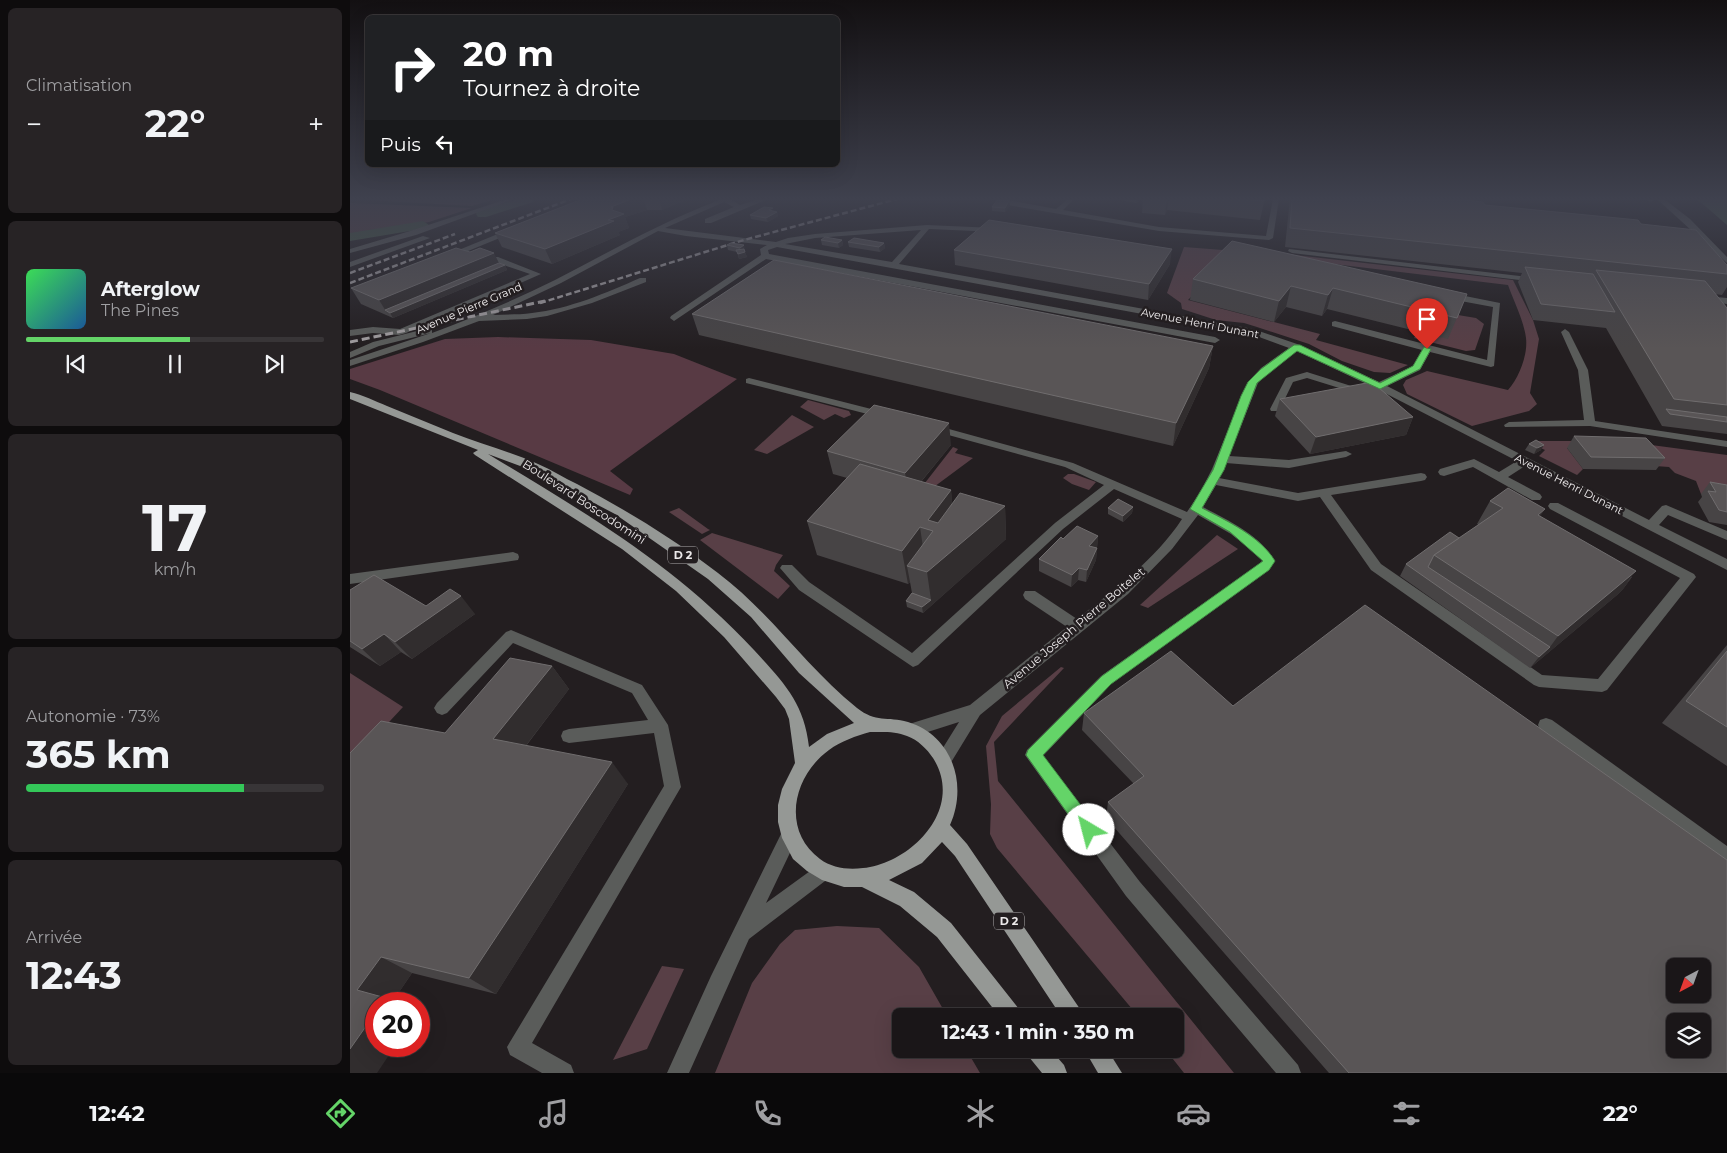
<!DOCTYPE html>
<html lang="fr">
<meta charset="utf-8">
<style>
:root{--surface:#1a1618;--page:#272325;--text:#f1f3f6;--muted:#9f9fa2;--line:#383537;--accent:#64d468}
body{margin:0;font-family:Montserrat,sans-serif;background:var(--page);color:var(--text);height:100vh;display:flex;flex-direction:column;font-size:19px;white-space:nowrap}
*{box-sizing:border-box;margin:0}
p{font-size:16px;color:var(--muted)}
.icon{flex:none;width:28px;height:28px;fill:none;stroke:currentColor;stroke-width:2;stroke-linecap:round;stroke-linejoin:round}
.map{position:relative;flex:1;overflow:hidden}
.drawer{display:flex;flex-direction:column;gap:8px;padding:8px;background:#0e0c0d;width:350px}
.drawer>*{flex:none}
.banner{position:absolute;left:15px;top:15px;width:475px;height:152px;border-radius:8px;box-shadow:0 5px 20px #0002,0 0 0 1px var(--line);background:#202124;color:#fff;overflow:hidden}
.needle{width:32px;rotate:221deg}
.controls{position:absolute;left:1316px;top:958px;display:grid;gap:10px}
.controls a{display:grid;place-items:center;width:45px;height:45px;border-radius:8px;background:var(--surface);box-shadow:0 5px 20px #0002,0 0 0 1px var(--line);font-size:25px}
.speed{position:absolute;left:15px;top:992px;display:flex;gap:10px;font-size:25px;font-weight:700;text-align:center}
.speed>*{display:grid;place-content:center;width:65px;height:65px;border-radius:50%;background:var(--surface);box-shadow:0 5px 20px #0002,0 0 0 1px var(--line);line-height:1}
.speed .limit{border:8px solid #d22;background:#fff;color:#111}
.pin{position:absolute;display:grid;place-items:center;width:42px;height:42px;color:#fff;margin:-51px -21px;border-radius:50% 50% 50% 0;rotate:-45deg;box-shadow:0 0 5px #0007}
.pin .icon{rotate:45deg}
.me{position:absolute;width:55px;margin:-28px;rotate:323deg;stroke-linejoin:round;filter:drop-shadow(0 0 4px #0008)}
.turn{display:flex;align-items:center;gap:18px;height:105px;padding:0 15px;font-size:22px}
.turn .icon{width:65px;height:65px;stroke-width:2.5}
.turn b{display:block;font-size:35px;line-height:42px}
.then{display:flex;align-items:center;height:48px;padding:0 15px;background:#0003;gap:10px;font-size:19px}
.big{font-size:38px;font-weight:700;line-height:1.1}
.drawer .tile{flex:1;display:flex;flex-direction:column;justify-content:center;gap:8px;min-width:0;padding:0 18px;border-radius:8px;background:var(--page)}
.drawer .dial{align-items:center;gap:0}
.dial b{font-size:65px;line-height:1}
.song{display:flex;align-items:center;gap:15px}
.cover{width:60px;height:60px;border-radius:8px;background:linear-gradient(135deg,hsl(130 70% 55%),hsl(210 70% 35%))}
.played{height:5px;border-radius:2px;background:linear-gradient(90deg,var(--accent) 55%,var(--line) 55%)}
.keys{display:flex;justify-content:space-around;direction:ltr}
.heat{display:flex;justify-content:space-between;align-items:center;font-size:28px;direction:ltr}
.charge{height:8px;border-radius:4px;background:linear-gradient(90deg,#34c759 73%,var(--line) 0)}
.trip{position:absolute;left:542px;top:1008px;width:292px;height:50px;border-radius:8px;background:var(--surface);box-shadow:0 5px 20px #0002,0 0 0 1px var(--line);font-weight:700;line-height:50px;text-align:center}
.tab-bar{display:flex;height:80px;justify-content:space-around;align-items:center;background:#0a090a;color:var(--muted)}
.tab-bar .icon{width:35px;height:35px}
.tab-bar .active{color:var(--accent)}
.tab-bar b{font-size:22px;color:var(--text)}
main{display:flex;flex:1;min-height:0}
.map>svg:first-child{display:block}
</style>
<main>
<section class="drawer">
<div class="tile"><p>Climatisation</p>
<div class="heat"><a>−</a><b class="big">22°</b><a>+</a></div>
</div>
<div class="tile">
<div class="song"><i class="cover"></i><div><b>Afterglow</b><p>The Pines</p></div></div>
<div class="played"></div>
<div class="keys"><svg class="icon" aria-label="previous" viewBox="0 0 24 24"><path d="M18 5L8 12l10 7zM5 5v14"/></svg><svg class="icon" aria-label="pause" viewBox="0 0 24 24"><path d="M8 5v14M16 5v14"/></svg><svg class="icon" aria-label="next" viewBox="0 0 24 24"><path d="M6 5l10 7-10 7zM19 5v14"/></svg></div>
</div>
<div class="tile dial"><b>17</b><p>km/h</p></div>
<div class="tile"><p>Autonomie · 73%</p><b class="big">365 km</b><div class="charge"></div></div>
<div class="tile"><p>Arrivée</p><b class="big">12:43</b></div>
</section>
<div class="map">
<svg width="1377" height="1073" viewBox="0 0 1377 1073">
<rect width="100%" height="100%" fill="#231e20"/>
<g fill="#583f46">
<path d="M0,199H145L122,206Z"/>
<path d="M0,203L122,208L79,222L0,236Z"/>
<path d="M834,247L873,250L878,259L838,300L970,334L966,340L1058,365L1040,373L1024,372L992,361L959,344L907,327L894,323L866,320L832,309L831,303L817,293Z"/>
<path d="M936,254L1163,280L1183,320L1189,339L1180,393L1187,404L1179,411L1122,426L1057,394L1053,385L1056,380L1077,371L1158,390C1169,378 1178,355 1176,338C1174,321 1164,302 1158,285L934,258Z"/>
<path d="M1108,315L1126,318L1134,324L1125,350L1116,351L1064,338L1068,332Z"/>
<path d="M458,400L499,411L501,415L494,418L485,414L474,420L450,407Z"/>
<path d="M442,415L464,427L417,454L404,450Z"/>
<path d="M1187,441H1271L1377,455V498L1351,494L1346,481L1325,473L1319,467L1305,466L1249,447L1217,448L1233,469L1227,475L1189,456L1195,450L1182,444Z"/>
<path d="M603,447L608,449L605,453L623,458L569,498L564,497Z"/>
<path d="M718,474H724L746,482L739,490L722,484L713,478Z"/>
<path d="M329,508L358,529L360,530L352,534L319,512Z"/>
<path d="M362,533L433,555L426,565L424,571L440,586L428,599L350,540Z"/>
<path d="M867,535L888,549L798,608L790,605Z"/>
<path d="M711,667L714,668L644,742L648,781L884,1073H834L815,1049H826V1016H788L647,848L640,834L641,804L636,746L652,716Z"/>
<path d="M0,673L53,707L0,764Z"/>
<path d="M487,926L529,928L569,967L597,1016H551V1049H616L630,1073H365L402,983L430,944L445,930Z"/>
<path d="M312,966L334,969L297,1049L263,1060Z"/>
</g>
<path fill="#583a44" d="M148,337L241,340L324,354L387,379L260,471L283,489L280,495L30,390L0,379V369L95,339Z"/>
<path fill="#445a44" d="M1347,199H1377V225Z"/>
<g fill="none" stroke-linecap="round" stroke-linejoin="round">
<g fill="#445a44" fill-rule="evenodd">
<path d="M168,199H185L183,202L136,217H128L126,214L128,211Z"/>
<path d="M73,221L79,225L78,228L0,241V233Z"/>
</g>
<g fill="#5a5c5a" fill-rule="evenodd">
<path d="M157,199H165L66,235L0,253V249L60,231Z"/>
<path d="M372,199H380L390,205L410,199H418L361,223H355V219L384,207L374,202L315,228L426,242L438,238L465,234L577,225L645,228L649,230L648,232L579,229L549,264L903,329L950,345L1029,382L1063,366L1072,350L982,326V322L985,321L1137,360L1143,307L1100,299L1096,296L1100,293L1150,303L1144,366L1141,367L1080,352L1070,370L1037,386L1299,520L1312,506L1316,505L1377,531V540L1318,515L1309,525L1377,559V570L1175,466L1158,477L1190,494L1192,497L1190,500H1182L1123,467L1094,476L1090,475L1088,472L1090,469L1124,459L1149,472L1167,461L1029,390L1015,396L957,378L943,382L929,411H921L920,409L936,378L957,372L960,373L1014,390L1021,386L949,352L947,351L917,372L908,383L879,456L939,460L996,451L1002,454L996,457L939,468L876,463L869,478L948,493L1071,473L1075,474L1077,477L1075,480L1071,481L981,495L1031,564L1192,675L1248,679L1330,578L1200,509L1198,506L1200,503H1208L1344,574L1346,577L1257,690L1252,692L1189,687L1184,685L1021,570L970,497L948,501L866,485L853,507C879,521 910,535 925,561L919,570L761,684L693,756L790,882L948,1065L951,1073H926L776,896L675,755L677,750L751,676L909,564L912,561L909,556L881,534L848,515L822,549L778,594L630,715L600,764L594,766L588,764L586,759L609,722L562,737L556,735L554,730L556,725L620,705L717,627L675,599L673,595L675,591H685L727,619C764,590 806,559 832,519L764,489L713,529L568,665L563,667L449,590L430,568L432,565H442L459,582L562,653L705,523L754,485L715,467L580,430L579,428L580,426H588L723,463L837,512L851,491L862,469L898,382L911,368L939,348L901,334L427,247L418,250L419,254L865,337L870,340L865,343L416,259L324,321L320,318L321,316L411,255L410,249L417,245L336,236L308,231L211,283L143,315C156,314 169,315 182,313C219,309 256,293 290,278H296V282L242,303L197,316L177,319L129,321L73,342L0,366V360L81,333L29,346L0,358V352L23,342L79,328L82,329V333C124,317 165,300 205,280C261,251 313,221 372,199ZM571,230L542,262L435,244L465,238Z"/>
<path d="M646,199H652L706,209L718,199H724L713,210L809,227L916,236L923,199H929L923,238L919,240L809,231L652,204Z"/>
<path d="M765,199H782L789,201L786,203Z"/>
<path d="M1294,199H1303L1304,200L1301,202Z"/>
<path d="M1307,199H1314L1340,219L1377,257V263Z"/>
<path d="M160,229L167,231L101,258L94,256Z"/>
<path d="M73,236L80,238L0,267V262Z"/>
<path d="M939,249L1186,278L1190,280L1186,282L942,253L938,251Z"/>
<path d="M142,257H148L191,274L56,333L49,335L23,333L0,336V330L23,327L50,329L180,274L142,261Z"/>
<path d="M1355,296L1377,298V304L1352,301V297Z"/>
<path d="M1215,329L1219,332L1238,370L1245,421L1377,441V447L1240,426L1155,427L1154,425L1159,422L1234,420L1228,370L1211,332Z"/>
<path d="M399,378L537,413L538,415L533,418L396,383V379Z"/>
<path d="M163,552L168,554L169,557L168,560L0,584V574Z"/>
<path d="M161,630L292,685L318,725L331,787L182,1043L221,1065L224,1073H192L160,1055L157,1047L314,786L304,733L219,743L213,741L211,736L213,731L219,729L298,720L282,693L163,643L97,713L92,715L87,713L84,708L87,703L156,632Z"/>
<path d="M1196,718L1202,720L1377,846V866L1371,863L1190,730L1188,725L1190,720Z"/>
<path d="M439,827L445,830L448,836L416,903L467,866L473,863L479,866L482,872L479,878L399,939L339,1073H317L361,976L433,830Z"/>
</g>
<g fill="#959895" fill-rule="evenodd">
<path d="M0,392C13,395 25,401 37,406C59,415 81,424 103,433C131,444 161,452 188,464C202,470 214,478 227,484C276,510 324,539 368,573C420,612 456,667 507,708C526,723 537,716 558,722C603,736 618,785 600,825L617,844L730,1009L733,1016H711L605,856L592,842L572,863L539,880L564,892L601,923L669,1009L672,1016H649L587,937L550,906L512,887H494L472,880L457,871L443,859L432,838L428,822V805L432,789L445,763L439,719L435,709L426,697L374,637L326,591L272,549L125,455L123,453L128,450L0,399ZM138,454L181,470L265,514L358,579L401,617L449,673L504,723L477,734L459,747C454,702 433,682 404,650C324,564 237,514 138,454ZM520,732C532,732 546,731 557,736C568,740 577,749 583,758C615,808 562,863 513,868C498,870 482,868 470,859C431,830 443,776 479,750C491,741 506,736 520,732Z"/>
<path d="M676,1049H700L714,1065L717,1073H692L679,1057Z"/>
<path d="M734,1049H757L772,1073H748Z"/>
</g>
<g stroke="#a29ea0" stroke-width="2.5" stroke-dasharray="6 3" stroke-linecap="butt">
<path d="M0,273L105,234"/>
<path d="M0,283L221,199"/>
<path d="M190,303L394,240L547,199"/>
</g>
<path stroke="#a29ea0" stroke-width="3" stroke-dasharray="8 4" stroke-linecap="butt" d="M0,342L195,301"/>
</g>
<g fill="#474445">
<path d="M235,198H340L312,210H297L275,217L279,228L268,232L270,235L202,264L152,247L145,233Z"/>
<path d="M793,198H915L910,220L817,210L815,215L792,213Z"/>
<path d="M940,198H1097L1135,205L1291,224L1377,265V287L1372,295L1365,294L1377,308V434L1312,426L1256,328L1183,320L1168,282L1172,273L935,247Z"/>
<path d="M659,201L660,206L655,212L642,211V207Z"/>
<path d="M423,211L427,212L428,216L418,222L401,219L400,215Z"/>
<path d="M471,240H492L493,245L489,248L472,245Z"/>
<path d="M498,242L534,243L535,248L530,252L499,247Z"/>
<path d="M381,243L395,250H394L397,257L389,259L387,252L378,250L377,245Z"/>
<path d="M604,250L820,264L798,300L605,265Z"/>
<path d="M120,252L155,265L157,270L43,318L11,304L1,288Z"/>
<path d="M843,279L1117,294L1098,339L977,309L972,316L936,307L924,322L840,300Z"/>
<path d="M342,314L863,346L859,368L823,446L349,335Z"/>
<path d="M930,399L1063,417L1056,435L960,454L925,416Z"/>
<path d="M1224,436L1315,458L1306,470L1233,469L1217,448Z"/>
<path d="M1179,444L1191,450L1184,454L1175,450Z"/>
<path d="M601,445L571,482L601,490L602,504L655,506L656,539L573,613L557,607L556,601L562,593L560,582L558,584L467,555L457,521L497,478L483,474L477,451Z"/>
<path d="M1360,482L1377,485V525L1359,522L1348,502L1352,497L1351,494Z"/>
<path d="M1140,501L1191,517L1282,577L1273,589L1267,595L1180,668L1050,576L1056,564L1109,538L1129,525L1127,524Z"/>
<path d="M783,507L782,513L773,522L758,514V508Z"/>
<path d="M748,536L746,560L736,582L728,580L721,587L689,571V559L713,539Z"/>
<path d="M0,590L76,606L125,614L62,659L51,652L30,666L0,647Z"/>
<path d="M1377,645V766L1312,723Z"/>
<path d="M202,666L219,689L176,746L278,784L146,994L62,973L43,1001L48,1004H26L0,1073L95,733Z"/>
<path d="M883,706L1377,1073H979L756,818L758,802L784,784L732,730L734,713Z"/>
</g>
<g fill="#312d2e">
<path d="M284,198H293L297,210L275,217L279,228L268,232L270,235L202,264L195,249L258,220L261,207Z"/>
<path d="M309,198H340L312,210Z"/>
<path d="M817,198H819L817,210L815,215Z"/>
<path d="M659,201L660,206L655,212V208Z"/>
<path d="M427,212L428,216L418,222L416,218Z"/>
<path d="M492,240L493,245L489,248L488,243Z"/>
<path d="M534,243L535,248L530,252L529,247Z"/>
<path d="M394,245L395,250L391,252L390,248Z"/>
<path d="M822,249L820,264L798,300L799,284Z"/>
<path d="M395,252L397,257L389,259L388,254Z"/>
<path d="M144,253L151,267L155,265L157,270L43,318L40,313L35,310L39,316L29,300Z"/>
<path d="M941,286L936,307L924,322L929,301Z"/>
<path d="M983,288L977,309L972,316L978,295Z"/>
<path d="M863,346L859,368L823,446L826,423Z"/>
<path d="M1063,417L1056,435L960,454L966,437Z"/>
<path d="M599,423L601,445L559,496L555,473Z"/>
<path d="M1194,445L1191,450L1184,454L1187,448Z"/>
<path d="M601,490L604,523L583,531L578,520Z"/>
<path d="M655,506L656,539L573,613L572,607L581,600L577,572Z"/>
<path d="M783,507L782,513L773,522V516Z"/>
<path d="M1195,509L1183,528L1188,515Z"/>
<path d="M570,527L575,561L557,566L560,582L558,584L552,551Z"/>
<path d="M748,536L747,548L739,546Z"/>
<path d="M747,548L746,560L736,582L737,570Z"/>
<path d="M729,568L728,580L721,587L722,575Z"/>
<path d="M1286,571L1276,583L1282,577L1273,589L1267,595L1180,668L1189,657L1200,647L1208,636Z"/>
<path d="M111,596L125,614L62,659L45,642Z"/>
<path d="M34,634L51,652L30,666L12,649Z"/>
<path d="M202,666L219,689L164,761L143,739Z"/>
<path d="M262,762L278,784L146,994L119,978Z"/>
<path d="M31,957L62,973L43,1001L48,1004H32L7,990Z"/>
<path d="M26,1012V1046H45L27,1073H0V1049Z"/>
</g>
<g fill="#595556" stroke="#706d6e" fill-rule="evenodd">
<path d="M235,198H284L261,207H263L262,210L274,214L258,220L264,221L195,249L145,233Z"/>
<path d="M885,198H915L914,201Z"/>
<path d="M942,198H1097L1133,202L1135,205L1288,220L1291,224L1346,230L1377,265V274L940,228Z"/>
<path d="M647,200L659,201L655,208L642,207Z"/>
<path d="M414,207L423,208L419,210L427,212L416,218L400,215Z"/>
<path d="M639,220L822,249L799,284L604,250Z"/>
<path d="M475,237L492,240L488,243L471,240Z"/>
<path d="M504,238L534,243L529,247L498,242Z"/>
<path d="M882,241L1117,294L1107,318L983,288L978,295L941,286L929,301L843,279Z"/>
<path d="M381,243L394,245L390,248L377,245Z"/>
<path d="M106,248L120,252L130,248L144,253L29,300L1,288Z"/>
<path d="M394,249L395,252L388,254L386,250Z"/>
<path d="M424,260L863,346L826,423L342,314Z"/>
<path d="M149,263L155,265L40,313L35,310Z"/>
<path d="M1175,267L1243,274L1265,312L1191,304Z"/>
<path d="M1246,270L1355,281L1377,308V405L1324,399Z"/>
<path d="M1022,382L1063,417L966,437L930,399Z"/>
<path d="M524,405L599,423L555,473L477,451Z"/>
<path d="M1316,409L1377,417V422L1320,414Z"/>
<path d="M1224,436L1296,438L1315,458L1241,457Z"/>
<path d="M1186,440L1194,445L1187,448L1179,444Z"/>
<path d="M510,464L601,490L578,520L588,523L610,493L655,506L577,572L557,566L583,531L570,527L552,551L457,521Z"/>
<path d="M1360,482L1377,485V512L1369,510L1358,491L1366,492Z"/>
<path d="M1158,488L1195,509L1188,515L1286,571L1208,636L1084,555L1153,508L1140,501Z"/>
<path d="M768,499L783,507L773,516L758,508Z"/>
<path d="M727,526L748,536L739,546L747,548L737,570L729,568L722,575L689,559L711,537L713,539Z"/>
<path d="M1100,532L1109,538L1084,555L1078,567L1200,647L1189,657L1056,564Z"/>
<path d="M24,575L76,606L100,589L111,596L45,642L34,634L12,649L0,641V590Z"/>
<path d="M562,593L581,600L572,607L556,601Z"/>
<path d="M1015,605L1377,860V1073H999L758,802L794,776L734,713L821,651L883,706ZM1325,966H1352V994H1325ZM1325,1021H1352V1049H1325Z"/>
<path d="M1377,651V727L1336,701Z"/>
<path d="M160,658L202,666L143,739L262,762L119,978L31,957L7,990L36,998L32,1004H26V1012L0,1049V753L31,721L95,733Z"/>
</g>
<linearGradient id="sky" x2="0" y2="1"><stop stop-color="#131012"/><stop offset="0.57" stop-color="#3f414e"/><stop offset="1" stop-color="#3f414e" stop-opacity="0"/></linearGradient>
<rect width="1377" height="349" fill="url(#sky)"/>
<path fill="#64d468" stroke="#418a44" d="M944,345H950L1030,383L1063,366L1074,347L1081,349L1070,369L1030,389L947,351L907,383L874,470L852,508C877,521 910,536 925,561L919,570L761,684L693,755L745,824L747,830L745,835L739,837L733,835L676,755L678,750L752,676L913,561L880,532L840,509L863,470L891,396L898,382L911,369Z"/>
<g text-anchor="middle" stroke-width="5" stroke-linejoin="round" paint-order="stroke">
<g font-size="11" fill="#edeaeb" stroke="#231e20">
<text transform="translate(119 308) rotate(-23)" y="4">Avenue Pierre Grand</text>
<text transform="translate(850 323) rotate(11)" y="4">Avenue Henri Dunant</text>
<text transform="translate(1219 484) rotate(27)" y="4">Avenue Henri Dunant</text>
</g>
<g fill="#231e20" stroke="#b0adae" stroke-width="1">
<rect x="318" y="546.5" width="30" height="17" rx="4"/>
<rect x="644" y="912.5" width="30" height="17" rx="4"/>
</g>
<g font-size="11" font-weight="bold" fill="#edeaeb">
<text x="333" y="559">D 2</text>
<text x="659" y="925">D 2</text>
</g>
<g font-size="12" fill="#edeaeb" stroke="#231e20">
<text transform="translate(234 502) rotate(33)" y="4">Boulevard Boscodomini</text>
<text transform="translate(724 628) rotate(-40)" y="4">Avenue Joseph Pierre Boitelet</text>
</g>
</g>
</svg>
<div class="controls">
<a><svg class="needle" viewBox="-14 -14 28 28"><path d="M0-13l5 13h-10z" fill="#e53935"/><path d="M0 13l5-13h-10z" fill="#9f9fa2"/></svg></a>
<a><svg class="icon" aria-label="layers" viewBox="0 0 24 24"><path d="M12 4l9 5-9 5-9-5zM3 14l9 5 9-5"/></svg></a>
</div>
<div class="speed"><div class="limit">20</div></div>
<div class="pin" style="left:1077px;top:349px;background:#d93025"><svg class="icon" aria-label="arrive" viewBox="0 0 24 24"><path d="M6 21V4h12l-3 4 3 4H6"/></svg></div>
<svg class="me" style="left:739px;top:830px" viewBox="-20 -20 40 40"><circle r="19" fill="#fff"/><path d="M0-13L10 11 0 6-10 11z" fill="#64d468"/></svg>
<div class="trip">12:43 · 1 min · 350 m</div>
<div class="banner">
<div class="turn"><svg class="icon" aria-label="right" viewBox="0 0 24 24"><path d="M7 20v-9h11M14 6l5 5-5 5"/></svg><div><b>20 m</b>Tournez à droite</div></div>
<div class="then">Puis<svg class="icon" aria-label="left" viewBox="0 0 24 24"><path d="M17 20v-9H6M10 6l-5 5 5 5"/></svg></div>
</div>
</div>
</main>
<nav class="tab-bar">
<b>12:42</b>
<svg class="icon active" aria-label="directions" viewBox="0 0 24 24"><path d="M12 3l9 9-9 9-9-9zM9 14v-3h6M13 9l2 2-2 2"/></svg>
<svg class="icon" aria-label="music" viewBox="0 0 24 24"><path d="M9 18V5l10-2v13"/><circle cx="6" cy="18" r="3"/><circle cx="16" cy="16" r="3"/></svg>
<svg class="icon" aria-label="phone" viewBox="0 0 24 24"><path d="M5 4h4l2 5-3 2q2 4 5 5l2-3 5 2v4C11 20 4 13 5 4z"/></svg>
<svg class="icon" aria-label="climate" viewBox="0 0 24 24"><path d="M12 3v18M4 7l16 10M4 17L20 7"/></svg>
<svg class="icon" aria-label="car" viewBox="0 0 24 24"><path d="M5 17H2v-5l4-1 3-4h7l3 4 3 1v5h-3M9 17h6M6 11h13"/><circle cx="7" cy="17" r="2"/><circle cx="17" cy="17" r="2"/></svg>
<svg class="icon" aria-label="filters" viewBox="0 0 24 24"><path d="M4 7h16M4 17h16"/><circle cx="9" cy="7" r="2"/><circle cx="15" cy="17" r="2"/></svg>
<b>22°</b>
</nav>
